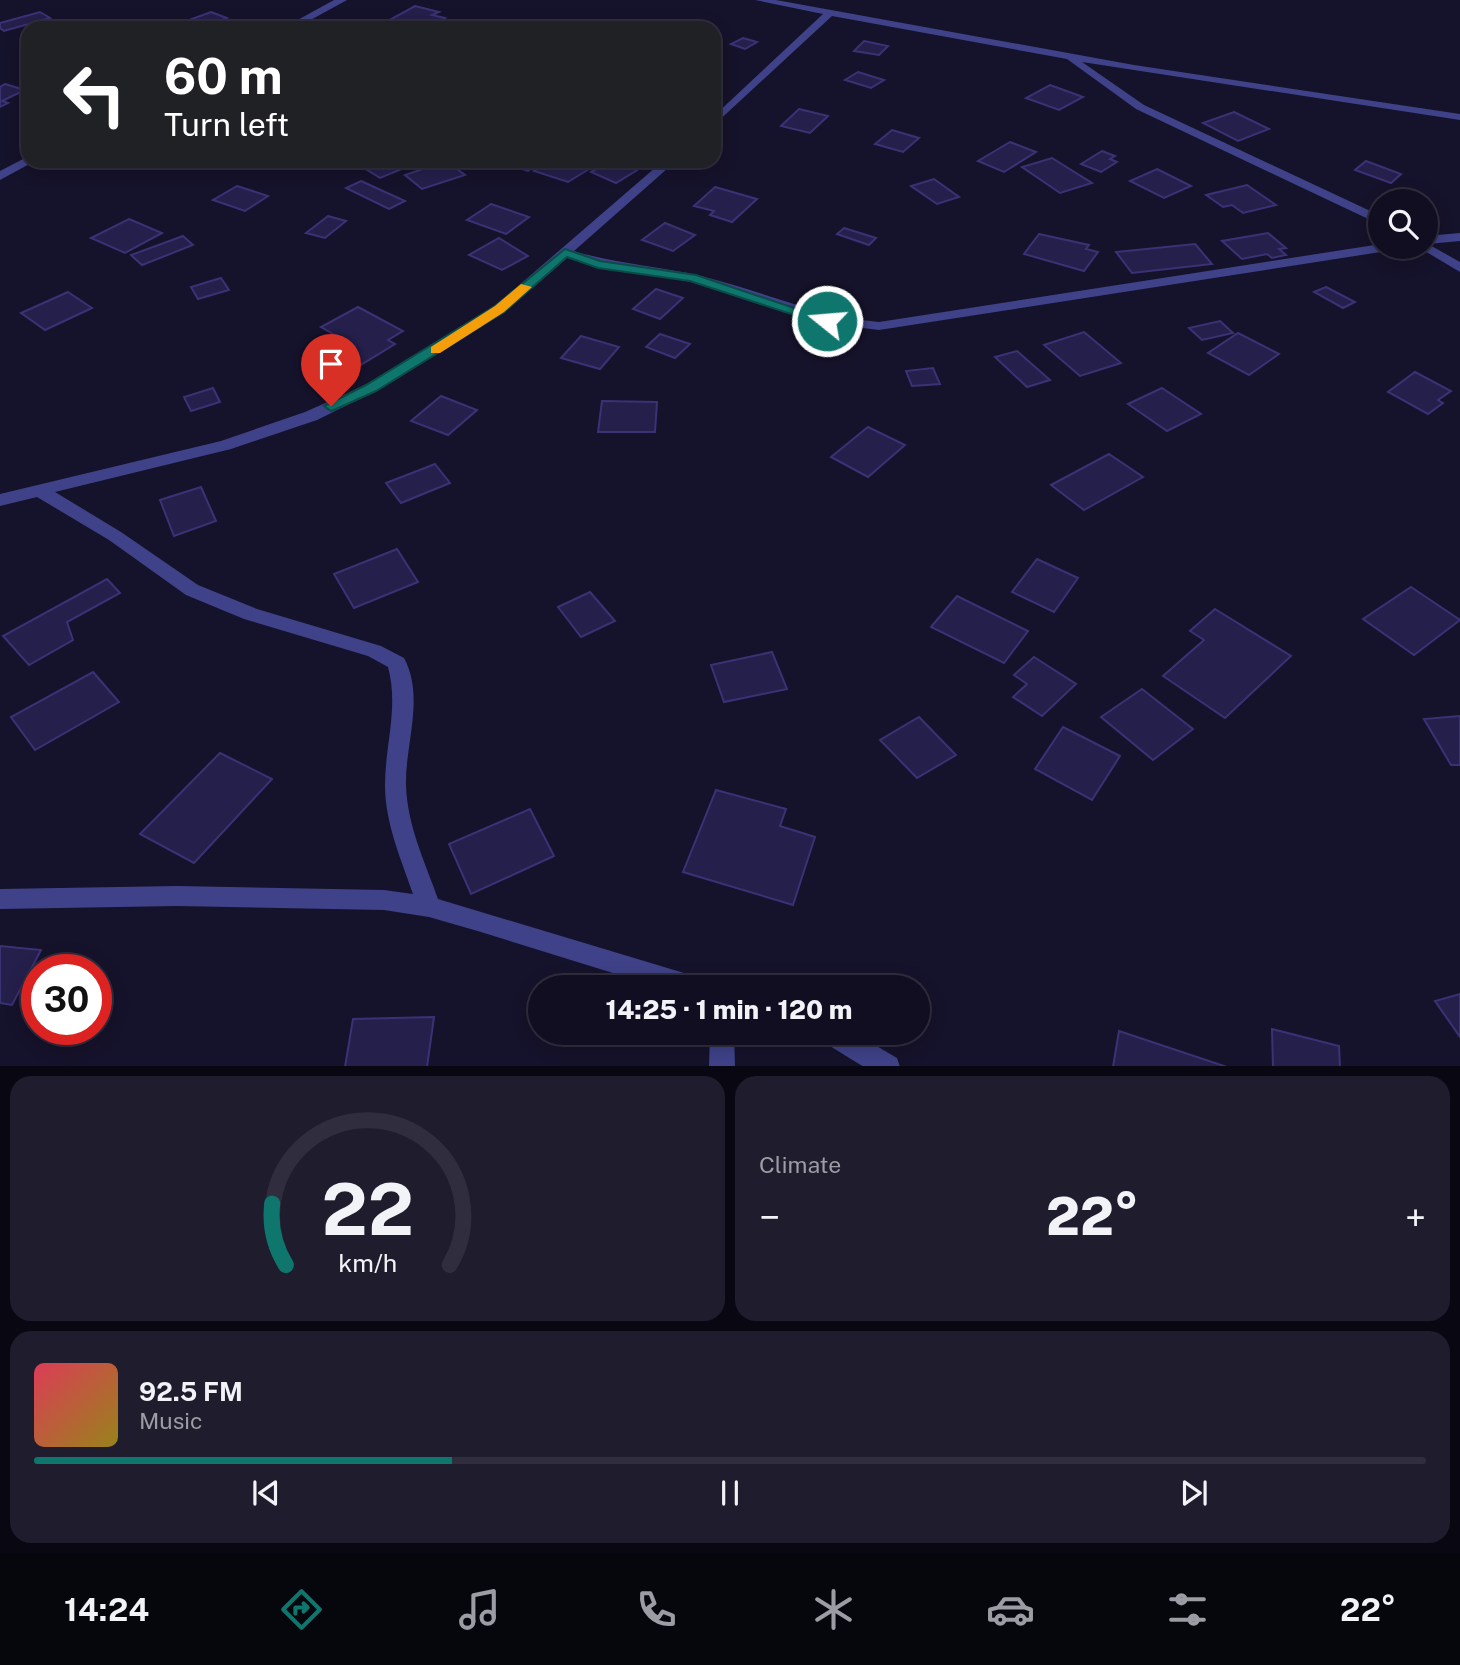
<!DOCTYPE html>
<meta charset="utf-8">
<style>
:root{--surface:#100e20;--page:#1e1c2d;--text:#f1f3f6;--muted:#9c9ca5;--line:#302e3e;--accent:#0f766e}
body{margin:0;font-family:"Public Sans",sans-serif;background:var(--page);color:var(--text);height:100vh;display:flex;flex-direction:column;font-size:26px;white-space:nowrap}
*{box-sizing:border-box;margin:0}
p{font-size:23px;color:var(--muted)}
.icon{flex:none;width:38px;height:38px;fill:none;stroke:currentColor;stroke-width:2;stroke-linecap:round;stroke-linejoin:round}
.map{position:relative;height:1066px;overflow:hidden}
.panel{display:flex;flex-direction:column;gap:10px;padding:10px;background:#090812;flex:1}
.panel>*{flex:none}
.top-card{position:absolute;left:21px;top:21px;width:700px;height:147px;border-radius:21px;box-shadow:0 4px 18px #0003,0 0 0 2px var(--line);background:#202124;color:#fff;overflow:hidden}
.buttons{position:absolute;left:1368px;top:189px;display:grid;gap:14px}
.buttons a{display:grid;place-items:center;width:70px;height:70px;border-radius:50%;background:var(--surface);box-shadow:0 4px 18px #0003,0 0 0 2px var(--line);font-size:35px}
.speed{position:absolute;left:21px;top:954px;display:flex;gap:14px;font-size:35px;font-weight:700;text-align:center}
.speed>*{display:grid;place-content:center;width:91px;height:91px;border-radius:50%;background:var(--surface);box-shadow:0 4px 18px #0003,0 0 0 2px var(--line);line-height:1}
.speed .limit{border:10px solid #d22;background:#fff;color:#111}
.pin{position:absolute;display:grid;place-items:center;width:60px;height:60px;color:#fff;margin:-72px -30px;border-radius:50% 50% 50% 0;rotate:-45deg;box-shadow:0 0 7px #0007}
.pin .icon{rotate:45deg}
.me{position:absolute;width:77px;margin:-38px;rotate:287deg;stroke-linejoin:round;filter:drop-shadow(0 0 5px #0008)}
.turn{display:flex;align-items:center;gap:24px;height:147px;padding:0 28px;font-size:32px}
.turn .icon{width:91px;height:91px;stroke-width:2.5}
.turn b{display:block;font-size:49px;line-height:60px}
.big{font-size:52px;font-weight:800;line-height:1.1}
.panel .tile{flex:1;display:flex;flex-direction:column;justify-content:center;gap:10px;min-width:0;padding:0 24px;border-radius:21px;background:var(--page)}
.panel .dial{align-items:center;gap:0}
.dial svg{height:182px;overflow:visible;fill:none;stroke:var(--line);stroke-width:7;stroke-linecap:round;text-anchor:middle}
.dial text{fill:var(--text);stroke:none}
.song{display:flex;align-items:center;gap:21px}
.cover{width:84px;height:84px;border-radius:10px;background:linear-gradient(135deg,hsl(350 70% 55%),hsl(50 70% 35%))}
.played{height:7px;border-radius:4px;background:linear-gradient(90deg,var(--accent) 30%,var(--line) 30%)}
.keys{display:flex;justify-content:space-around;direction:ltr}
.heat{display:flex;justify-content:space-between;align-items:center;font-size:38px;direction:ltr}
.panel .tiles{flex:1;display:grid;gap:10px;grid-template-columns:1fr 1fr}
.tile:last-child{grid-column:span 2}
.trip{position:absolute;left:528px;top:975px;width:402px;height:70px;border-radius:35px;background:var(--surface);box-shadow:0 4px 18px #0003,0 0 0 2px var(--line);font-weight:800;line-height:70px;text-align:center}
.menu{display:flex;height:112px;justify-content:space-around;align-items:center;background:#06060d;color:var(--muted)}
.menu .icon{width:49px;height:49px}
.menu .active{color:var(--accent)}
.menu b{font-size:32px;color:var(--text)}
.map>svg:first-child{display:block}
</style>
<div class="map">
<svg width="1460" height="1067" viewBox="0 0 1460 1067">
<rect width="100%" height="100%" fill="#15122b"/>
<g fill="#251f4b" stroke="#3b3276" stroke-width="2">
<path d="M415,6L439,12L432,15L445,18L429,28L382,24Z"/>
<path d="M40,12L50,18L4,31L0,28V23Z"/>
<path d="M211,12L227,18L201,28L178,24Z"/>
<path d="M743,38L757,42L745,49L731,44Z"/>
<path d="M864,41L888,46L879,55L854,51Z"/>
<path d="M858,72L884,80L871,88L845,80Z"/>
<path d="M5,84L25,90L2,101L8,103L0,107V87Z"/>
<path d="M1050,85L1083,97L1059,110L1026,98Z"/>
<path d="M799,109L828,116L810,133L781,126Z"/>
<path d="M1234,112L1269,129L1238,141L1203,123Z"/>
<path d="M892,130L919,138L903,152L875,144Z"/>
<path d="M1010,142L1036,152L1004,172L978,161Z"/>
<path d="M1102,151L1115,156L1110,159L1117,162L1101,172L1081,164Z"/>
<path d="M1052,158L1092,183L1060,193L1022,167Z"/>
<path d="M72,161H107L95,168Z"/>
<path d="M382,161H421L380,178L364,168Z"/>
<path d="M446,161L465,175L422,189L405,175Z"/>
<path d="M497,161H542L528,171Z"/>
<path d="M550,161H581L594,166L568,182L534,171Z"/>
<path d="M611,161H619L639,169L616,183L591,172Z"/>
<path d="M1366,161L1401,174L1391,183L1355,170Z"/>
<path d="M1157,169L1191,186L1164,198L1130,181Z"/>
<path d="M934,179L959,197L937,204L911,186Z"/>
<path d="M361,181L405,201L389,209L346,188Z"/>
<path d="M1247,185L1276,205L1243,213L1232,205L1223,207L1206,195Z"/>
<path d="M237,186L268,196L245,211L213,200Z"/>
<path d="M715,187L757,199L732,222L710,215L714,211L694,206Z"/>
<path d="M491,204L529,217L506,234L467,220Z"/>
<path d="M328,216L346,221L325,238L306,233Z"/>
<path d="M129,219L162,233L125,253L91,238Z"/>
<path d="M665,223L695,235L673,251L642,240Z"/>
<path d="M844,228L876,238L869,245L837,234Z"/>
<path d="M1268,233L1286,248L1279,249L1286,255L1272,258L1267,254L1242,259L1222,241Z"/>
<path d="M1039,234L1089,245L1086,249L1098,252L1084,271L1024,254Z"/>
<path d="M183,236L193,245L142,265L131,255Z"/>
<path d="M499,238L528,256L502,270L469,255Z"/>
<path d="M1195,244L1212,264L1132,273L1116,252Z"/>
<path d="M221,278L229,290L198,299L191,287Z"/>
<path d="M1326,287L1355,302L1343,308L1314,292Z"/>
<path d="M656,289L683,298L660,319L633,309Z"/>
<path d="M68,292L92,308L45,330L21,313Z"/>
<path d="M358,307L403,331L388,340L395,344L359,366L339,355L354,346L321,327Z"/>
<path d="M1220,321L1233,333L1202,340L1189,328Z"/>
<path d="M1084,332L1121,363L1080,376L1044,345Z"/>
<path d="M1238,333L1279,354L1249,375L1208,353Z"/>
<path d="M660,334L690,344L675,358L646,347Z"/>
<path d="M581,336L619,347L600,369L561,358Z"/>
<path d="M1017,351L1050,380L1027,387L995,357Z"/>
<path d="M933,368L940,384L912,386L906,371Z"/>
<path d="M1415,372L1451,391L1438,400L1443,403L1428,414L1388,392Z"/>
<path d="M213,388L220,402L191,411L184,397Z"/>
<path d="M1162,388L1201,414L1167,431L1128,404Z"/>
<path d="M441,396L477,410L448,435L411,421Z"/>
<path d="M602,401L657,402L655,432H598Z"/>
<path d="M868,427L905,445L868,477L831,457Z"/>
<path d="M1109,454L1143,477L1084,510L1051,485Z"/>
<path d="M435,464L450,483L401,503L386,483Z"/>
<path d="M201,487L216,521L174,536L160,500Z"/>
<path d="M397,549L418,582L354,608L334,574Z"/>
<path d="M1037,559L1078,578L1054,612L1012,592Z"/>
<path d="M107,579L120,593L67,622L73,640L29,665L3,636Z"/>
<path d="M1411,587L1460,620L1414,655L1363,619Z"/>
<path d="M590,592L615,621L581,637L558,607Z"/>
<path d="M957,596L1028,631L1004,663L931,627Z"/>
<path d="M1215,609L1291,656L1225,718L1163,676L1204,640L1190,631Z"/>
<path d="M772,652L787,689L724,702L711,665Z"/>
<path d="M1034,657L1076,684L1042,716L1013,697L1027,684L1014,675Z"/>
<path d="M93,672L119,702L35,750L11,717Z"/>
<path d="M1142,689L1193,729L1153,760L1101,717Z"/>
<path d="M1460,716V765H1451L1424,719Z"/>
<path d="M919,717L956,755L917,778L880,740Z"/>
<path d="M1063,727L1120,756L1092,800L1035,769Z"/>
<path d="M220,753L272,779L194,863L140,834Z"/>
<path d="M716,790L786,809L780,826L815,837L793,905L683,872Z"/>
<path d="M530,809L554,856L471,894L449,844Z"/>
<path d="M0,946L41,950L12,1005L0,1003Z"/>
<path d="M1460,994V1037L1435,1001Z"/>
<path d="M434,1017L427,1067H345L353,1019Z"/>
<path d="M1272,1029L1339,1046L1340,1067H1273Z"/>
<path d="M1119,1031L1227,1067H1113Z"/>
</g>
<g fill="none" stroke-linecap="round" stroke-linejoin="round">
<g fill="#3f4288" fill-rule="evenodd">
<path d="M334,0H347L296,28H283Z"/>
<path d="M755,0H776L1134,65L1460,114V120L1082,62L1144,105L1381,216V225L1136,109L1067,59L832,16L714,125V116L823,14Z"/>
<path d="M25,158L35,161L0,180V171Z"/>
<path d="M663,161H676L574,251C616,264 659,266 701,276C761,291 817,316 879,322L1381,244V247H1394L1387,251L879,330L831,324L691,282L567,258L505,312L376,391L317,420L231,449L55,492L121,532L198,585L257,609L381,646L404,658C425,697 405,744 406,785C407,825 425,862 438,899L694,976L702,979L706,987H658L481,932L429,917L384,910L177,906L0,909V889L177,886L384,890L413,894C401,859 385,823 385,785C385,745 399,707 388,667L368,656L244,619L186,595L109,540L37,497L0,506V494L221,441L305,412L366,385L495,306Z"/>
<path d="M1460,233V241L1428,244L1460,262V272L1418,247H1426V236Z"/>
<path d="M710,1032H734L735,1067H709Z"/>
<path d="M817,1032H853L897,1058L900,1067H864L820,1040Z"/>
</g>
</g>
<path fill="#0f766e" stroke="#0a4d48" stroke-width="2" d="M565,249L600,261L696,275L833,321L822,324L690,281L598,268L567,257L504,312L376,391L336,409L331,411L324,406L366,385L495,306Z"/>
<path fill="#f59e0b" d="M521,284L532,287L504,312L440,353H431V347L495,306Z"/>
</svg>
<div class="buttons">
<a><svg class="icon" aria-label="search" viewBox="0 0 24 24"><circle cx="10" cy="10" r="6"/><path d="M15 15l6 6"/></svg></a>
</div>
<div class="speed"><div class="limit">30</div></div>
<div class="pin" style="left:331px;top:406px;background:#d93025"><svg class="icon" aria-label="arrive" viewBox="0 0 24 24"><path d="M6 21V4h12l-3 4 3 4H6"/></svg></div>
<svg class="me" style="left:827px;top:321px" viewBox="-20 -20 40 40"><circle r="17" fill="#0f766e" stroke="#fff" stroke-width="3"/><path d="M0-11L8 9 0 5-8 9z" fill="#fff"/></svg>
<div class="trip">14:25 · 1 min · 120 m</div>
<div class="top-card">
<div class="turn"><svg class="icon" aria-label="left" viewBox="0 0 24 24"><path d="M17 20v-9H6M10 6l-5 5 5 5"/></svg><div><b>60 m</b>Turn left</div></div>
</div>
</div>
<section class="panel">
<div class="tiles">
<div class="tile dial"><svg viewBox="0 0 100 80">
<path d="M14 69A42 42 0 1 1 86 69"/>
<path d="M14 69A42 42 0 0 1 8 42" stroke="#0f766e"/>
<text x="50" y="56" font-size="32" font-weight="700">22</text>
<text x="50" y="72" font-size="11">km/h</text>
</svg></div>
<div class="tile"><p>Climate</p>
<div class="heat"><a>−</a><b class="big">22°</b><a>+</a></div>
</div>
<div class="tile">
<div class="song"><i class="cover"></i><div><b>92.5 FM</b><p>Music</p></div></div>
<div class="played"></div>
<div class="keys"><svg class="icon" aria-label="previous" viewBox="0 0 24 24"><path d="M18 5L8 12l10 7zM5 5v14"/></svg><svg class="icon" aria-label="pause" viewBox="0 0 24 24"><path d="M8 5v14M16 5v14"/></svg><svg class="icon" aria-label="next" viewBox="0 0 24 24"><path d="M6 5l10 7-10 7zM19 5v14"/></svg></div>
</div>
</div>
</section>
<nav class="menu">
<b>14:24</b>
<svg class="icon active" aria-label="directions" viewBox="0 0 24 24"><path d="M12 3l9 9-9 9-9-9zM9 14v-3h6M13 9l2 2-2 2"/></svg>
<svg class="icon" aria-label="music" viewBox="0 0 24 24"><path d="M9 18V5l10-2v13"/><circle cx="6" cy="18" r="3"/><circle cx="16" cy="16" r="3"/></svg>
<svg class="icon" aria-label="phone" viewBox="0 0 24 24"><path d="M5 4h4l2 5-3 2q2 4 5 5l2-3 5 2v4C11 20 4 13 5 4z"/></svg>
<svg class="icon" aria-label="climate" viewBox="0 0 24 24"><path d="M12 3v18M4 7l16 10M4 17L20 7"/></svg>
<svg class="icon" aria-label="car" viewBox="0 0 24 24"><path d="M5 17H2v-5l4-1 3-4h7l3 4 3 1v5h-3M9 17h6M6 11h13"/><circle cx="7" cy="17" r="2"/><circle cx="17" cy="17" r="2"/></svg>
<svg class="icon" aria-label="filters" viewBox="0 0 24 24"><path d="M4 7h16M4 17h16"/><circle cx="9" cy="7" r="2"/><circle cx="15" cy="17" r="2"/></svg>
<b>22°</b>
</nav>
